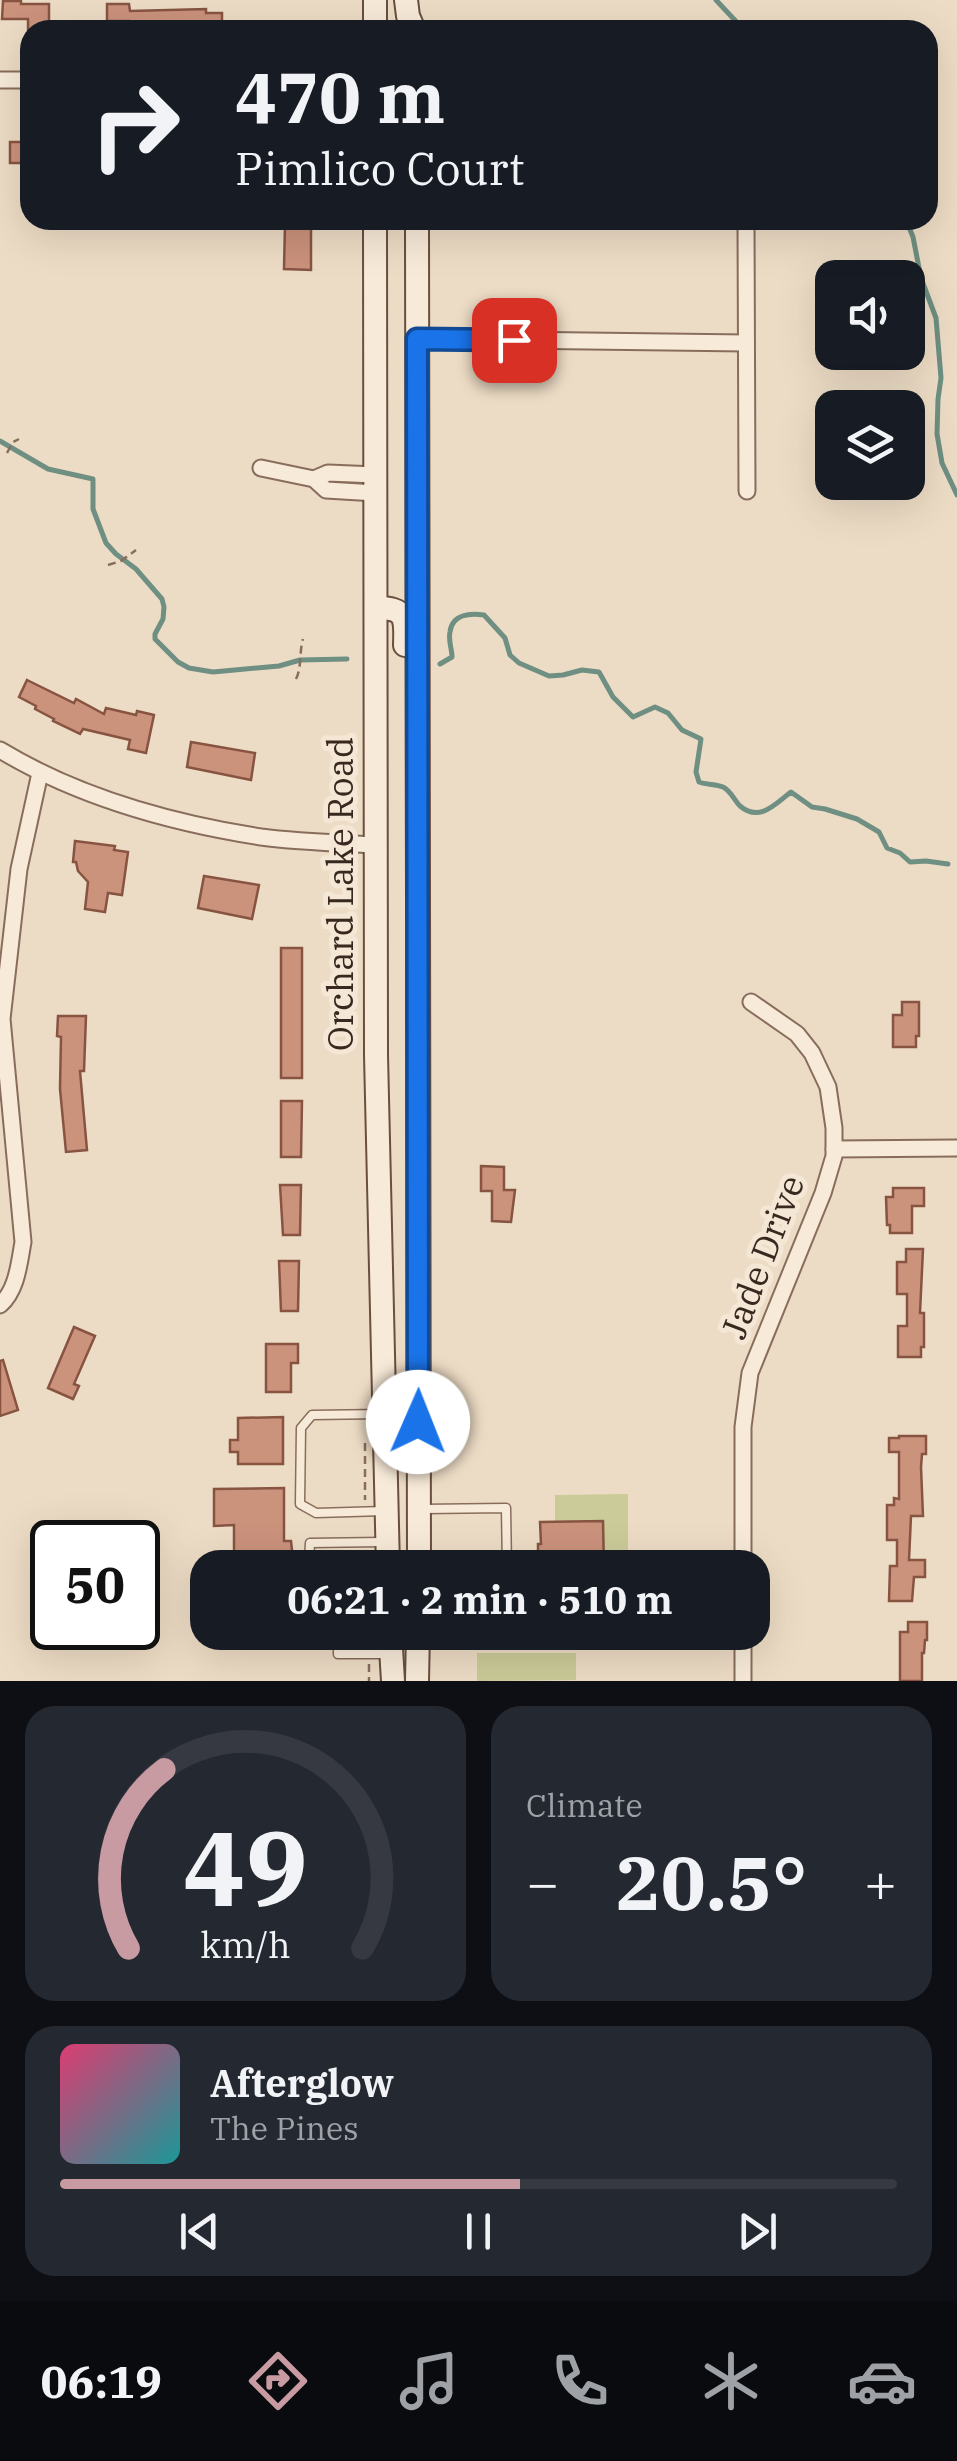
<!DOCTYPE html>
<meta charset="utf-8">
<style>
:root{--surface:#171b24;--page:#242831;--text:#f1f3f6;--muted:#9ea1a6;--line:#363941;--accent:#c89aa2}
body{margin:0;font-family:"IBM Plex Serif",serif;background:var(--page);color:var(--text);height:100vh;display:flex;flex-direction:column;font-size:38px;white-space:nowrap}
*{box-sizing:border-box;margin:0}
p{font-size:32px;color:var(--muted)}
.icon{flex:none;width:55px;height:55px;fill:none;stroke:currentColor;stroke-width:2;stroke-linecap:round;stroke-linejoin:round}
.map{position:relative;height:1681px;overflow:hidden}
.drawer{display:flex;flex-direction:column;gap:25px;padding:25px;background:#0d0f14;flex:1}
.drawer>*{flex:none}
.top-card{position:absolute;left:20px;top:20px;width:918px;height:210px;border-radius:30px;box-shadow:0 10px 40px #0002;background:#171b24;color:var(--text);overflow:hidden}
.tools{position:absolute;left:815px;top:260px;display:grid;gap:20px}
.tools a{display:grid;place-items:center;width:110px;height:110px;border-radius:20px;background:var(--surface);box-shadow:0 10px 40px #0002;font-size:50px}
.speed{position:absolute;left:30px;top:1520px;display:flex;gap:20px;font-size:50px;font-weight:700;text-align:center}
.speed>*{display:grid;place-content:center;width:130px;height:130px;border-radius:50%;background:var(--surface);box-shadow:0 10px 40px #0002;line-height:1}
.speed .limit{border:5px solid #111;border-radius:15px;background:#fff;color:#111}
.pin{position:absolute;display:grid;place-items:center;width:85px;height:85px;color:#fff;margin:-42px;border-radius:20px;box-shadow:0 5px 15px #0006}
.me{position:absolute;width:110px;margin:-55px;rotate:1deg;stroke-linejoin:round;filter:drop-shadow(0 0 8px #0008)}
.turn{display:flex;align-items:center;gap:35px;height:210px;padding:0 50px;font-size:45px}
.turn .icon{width:130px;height:130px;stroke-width:2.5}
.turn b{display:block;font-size:70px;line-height:85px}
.big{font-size:75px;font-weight:700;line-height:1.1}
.drawer .widget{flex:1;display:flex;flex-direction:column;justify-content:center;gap:15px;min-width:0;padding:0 35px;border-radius:30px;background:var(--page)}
.drawer .dial{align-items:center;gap:0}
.dial svg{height:260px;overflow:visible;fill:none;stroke:var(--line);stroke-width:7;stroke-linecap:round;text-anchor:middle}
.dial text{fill:var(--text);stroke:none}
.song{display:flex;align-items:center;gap:30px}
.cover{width:120px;height:120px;border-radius:15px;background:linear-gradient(135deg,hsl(340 70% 55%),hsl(180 70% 35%))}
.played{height:10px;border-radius:5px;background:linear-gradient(90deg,var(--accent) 55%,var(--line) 55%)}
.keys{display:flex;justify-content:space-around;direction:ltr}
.heat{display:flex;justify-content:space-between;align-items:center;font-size:55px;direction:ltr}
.drawer .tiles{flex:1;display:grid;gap:25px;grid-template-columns:1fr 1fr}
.widget:last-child{grid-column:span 2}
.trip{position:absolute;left:190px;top:1550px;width:580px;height:100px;border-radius:30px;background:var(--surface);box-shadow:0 10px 40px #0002;font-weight:700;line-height:100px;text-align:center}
.tab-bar{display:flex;height:160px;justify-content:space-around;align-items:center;background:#090b0e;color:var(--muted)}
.tab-bar .icon{width:70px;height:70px}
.tab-bar .selected{color:var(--accent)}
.tab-bar b{font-size:45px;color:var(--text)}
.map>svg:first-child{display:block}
</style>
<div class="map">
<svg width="957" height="1681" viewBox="0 0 957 1681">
<rect width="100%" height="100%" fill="#eddcc5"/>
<g fill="#cbcb99">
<path d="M628,1494V1567H604L555,1522V1495Z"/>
<path d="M477,1653H576V1680L477,1681Z"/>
</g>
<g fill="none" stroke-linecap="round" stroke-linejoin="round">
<g stroke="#6e8f82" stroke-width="5">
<path d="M716,0L744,30"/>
<path d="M906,220L913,237L921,278L936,318L941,378L938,399L937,434L942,463L957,495"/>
<path d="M0,441L48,469L93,479V509L106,543L116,554L136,569L162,599L164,607L163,619L155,634V639L178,662L189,668L213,672L279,666L300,660L347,659"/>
<path d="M440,664L452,657C452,649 448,640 450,632C452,614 470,613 484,615L505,638L510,655L519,663L549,676L563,675L582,670L599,672L613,697L633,717L655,707L668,713L682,730L701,739L696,772L699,782C707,785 716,784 723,787C731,791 734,800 740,806C760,823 776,803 791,792L812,807L825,809L857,819L879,832L887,848L900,853L910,862L926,861L948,864"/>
</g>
</g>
<g fill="#cb927c" stroke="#875442" stroke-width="2.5">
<path d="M3,1H21V4H49V30H28V19H2Z"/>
<path d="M107,4H129L130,11L206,9V13H222V30H129V21H107Z"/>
<rect x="10" y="142" width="20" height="21"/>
<path d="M285,225L311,226V270L284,269Z"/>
<path d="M27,680L74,703L76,699L104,714L106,708L136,715L137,711L154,715L146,753L128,749L130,740L83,729L80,734L53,721L54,719L35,709L36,706L19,697Z"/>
<path d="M191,742L255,753L251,780L187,767Z"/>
<path d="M75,841L115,846L114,850L128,852L122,895L108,893L105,912L85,909L88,882L78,871L76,862H73Z"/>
<path d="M204,876L259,885L252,919L198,908Z"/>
<rect x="281" y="948" width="21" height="130"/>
<path d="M902,1002H919V1036H916V1047H893V1015H902Z"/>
<path d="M58,1016H86L84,1071H80L87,1150L66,1152L60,1089L61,1037L57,1036Z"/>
<path d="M281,1101H302L301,1157H281Z"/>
<path d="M481,1166L504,1167V1190H515L511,1222L492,1221V1191H481Z"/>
<path d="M280,1185H301L300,1235H283Z"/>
<path d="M893,1188H924V1206H912V1233H890V1225H887L886,1197H893Z"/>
<path d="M906,1249H923L920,1313H924V1347H921V1357H898V1326H907V1294H897V1262H906Z"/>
<path d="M279,1261H299L298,1311H281Z"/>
<path d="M74,1327L95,1336L74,1384L79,1386L73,1399L48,1388Z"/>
<path d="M266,1344H298V1363H291V1392H266Z"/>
<path d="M3,1360L18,1410L0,1416V1361Z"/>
<path d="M283,1417V1464H238V1452H230V1440H238V1418Z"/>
<path d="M899,1436H926V1454H922L921,1467L923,1516H911L909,1560H925V1577H914L912,1601H889L890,1566H897V1540H887V1505H894V1498L899,1499V1452H889V1438H899Z"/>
<path d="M284,1488V1541H291L294,1568H240L239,1559H234V1525L214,1526V1489Z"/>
<path d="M603,1521L604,1568H541V1560L538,1561V1544H541L540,1522Z"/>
<path d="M908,1622H927V1640H925L924,1653H922V1681H900V1632H908Z"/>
</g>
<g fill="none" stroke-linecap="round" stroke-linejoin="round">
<defs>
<g id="service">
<path d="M383,1414L312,1415L301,1428L300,1504L316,1513L384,1511"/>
<path d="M423,1509L506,1508L507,1568"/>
<path d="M309,1561L310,1543L382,1542"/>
<path d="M338,1632V1654H387"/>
</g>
<g id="minor">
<path d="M0,80H30"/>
<path d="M746,220L747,491"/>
<path d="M417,339L746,343"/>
<path d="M261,468L314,479L326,490L376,493"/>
<path d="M314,479L328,473L376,475"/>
<path d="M0,750C78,797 171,823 261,837C299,842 338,843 377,845"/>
<path d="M834,1149L957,1148"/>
<path d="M0,1305C17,1290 19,1264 23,1242L2,1019L19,869L40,773"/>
<path d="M743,1568V1427L750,1373L823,1193L834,1156V1128L828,1087L812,1053L797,1034L751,1002"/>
<path d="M743,1632V1681"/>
</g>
<g id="secondary">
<path d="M375,0V30"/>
<path d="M406,0L408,16L414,30"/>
<path d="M375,220L376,1055L388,1568"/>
<path d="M417,220L419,1568"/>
<path d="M376,608C406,608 406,617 405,645"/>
<path d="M390,1632L393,1681"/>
<path d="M417,1681L418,1632"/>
</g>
</defs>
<use href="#service" stroke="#886d5c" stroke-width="11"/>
<use href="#minor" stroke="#886d5c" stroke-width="19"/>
<use href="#secondary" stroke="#6a4f3f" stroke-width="26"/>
<g stroke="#886d5c" stroke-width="2.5" stroke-dasharray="8 5" stroke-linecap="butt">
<path d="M7,453L13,442L19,439"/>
<path d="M108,565L121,561L136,550"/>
<path d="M296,679C302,667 299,652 303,639"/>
<path d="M365,1443V1500"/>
<path d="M366,1553V1568"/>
<path d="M369,1664V1681"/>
</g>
<use href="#service" stroke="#f8ead8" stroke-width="8"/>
<use href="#minor" stroke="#f8ead8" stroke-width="15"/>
<use href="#secondary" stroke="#f8ead8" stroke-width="22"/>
</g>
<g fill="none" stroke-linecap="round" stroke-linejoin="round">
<defs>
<path id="route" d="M418,1422L417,339L514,340"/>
</defs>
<use href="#route" stroke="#114b97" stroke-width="25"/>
<use href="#route" stroke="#1a73e8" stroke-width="18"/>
</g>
<g text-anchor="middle" stroke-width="10" stroke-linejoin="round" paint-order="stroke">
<g font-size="35" fill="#39281f" stroke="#f5e7d5">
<text transform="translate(341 894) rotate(-90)" y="12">Orchard Lake Road</text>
<text transform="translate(763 1257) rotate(-69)" y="12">Jade Drive</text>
</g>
</g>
</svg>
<div class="tools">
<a><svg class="icon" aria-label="sound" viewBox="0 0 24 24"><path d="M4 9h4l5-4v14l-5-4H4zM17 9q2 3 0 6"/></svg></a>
<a><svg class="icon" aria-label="layers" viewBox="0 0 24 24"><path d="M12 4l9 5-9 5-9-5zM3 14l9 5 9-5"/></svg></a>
</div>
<div class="speed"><div class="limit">50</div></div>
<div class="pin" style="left:514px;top:340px;background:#d93025"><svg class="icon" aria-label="arrive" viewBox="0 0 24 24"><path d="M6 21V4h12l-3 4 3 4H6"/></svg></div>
<svg class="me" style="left:418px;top:1422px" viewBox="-20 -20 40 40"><circle r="19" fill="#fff"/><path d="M0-13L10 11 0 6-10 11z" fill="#1a73e8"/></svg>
<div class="trip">06:21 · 2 min · 510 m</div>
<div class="top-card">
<div class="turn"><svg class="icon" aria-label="right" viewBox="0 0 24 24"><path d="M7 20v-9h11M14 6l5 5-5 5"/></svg><div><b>470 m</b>Pimlico Court</div></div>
</div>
</div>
<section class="drawer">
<div class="tiles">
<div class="widget dial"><svg viewBox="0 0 100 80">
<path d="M14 69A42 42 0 1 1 86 69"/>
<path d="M14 69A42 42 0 0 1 25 14" stroke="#c89aa2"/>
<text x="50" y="56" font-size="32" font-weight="700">49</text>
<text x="50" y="72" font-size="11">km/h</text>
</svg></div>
<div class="widget"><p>Climate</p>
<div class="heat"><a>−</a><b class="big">20.5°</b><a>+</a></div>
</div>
<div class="widget">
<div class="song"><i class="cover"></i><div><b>Afterglow</b><p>The Pines</p></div></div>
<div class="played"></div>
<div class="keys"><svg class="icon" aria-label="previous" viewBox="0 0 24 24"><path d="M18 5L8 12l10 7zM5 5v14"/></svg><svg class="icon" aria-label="pause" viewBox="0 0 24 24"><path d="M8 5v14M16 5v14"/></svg><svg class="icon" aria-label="next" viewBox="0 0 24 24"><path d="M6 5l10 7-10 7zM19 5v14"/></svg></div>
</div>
</div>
</section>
<nav class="tab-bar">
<b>06:19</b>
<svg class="icon selected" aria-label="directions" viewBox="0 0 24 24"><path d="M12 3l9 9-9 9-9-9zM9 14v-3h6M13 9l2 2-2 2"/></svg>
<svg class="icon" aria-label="music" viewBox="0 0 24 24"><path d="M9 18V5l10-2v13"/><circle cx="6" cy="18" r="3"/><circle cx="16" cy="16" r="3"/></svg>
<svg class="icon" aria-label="phone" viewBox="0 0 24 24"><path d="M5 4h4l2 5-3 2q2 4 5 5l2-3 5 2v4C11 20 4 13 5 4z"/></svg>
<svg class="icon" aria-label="climate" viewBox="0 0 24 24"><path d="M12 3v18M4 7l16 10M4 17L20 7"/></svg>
<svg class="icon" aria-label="car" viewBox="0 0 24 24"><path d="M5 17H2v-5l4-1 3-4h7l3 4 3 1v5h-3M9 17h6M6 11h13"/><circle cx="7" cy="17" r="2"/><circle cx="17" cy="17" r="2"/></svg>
</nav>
